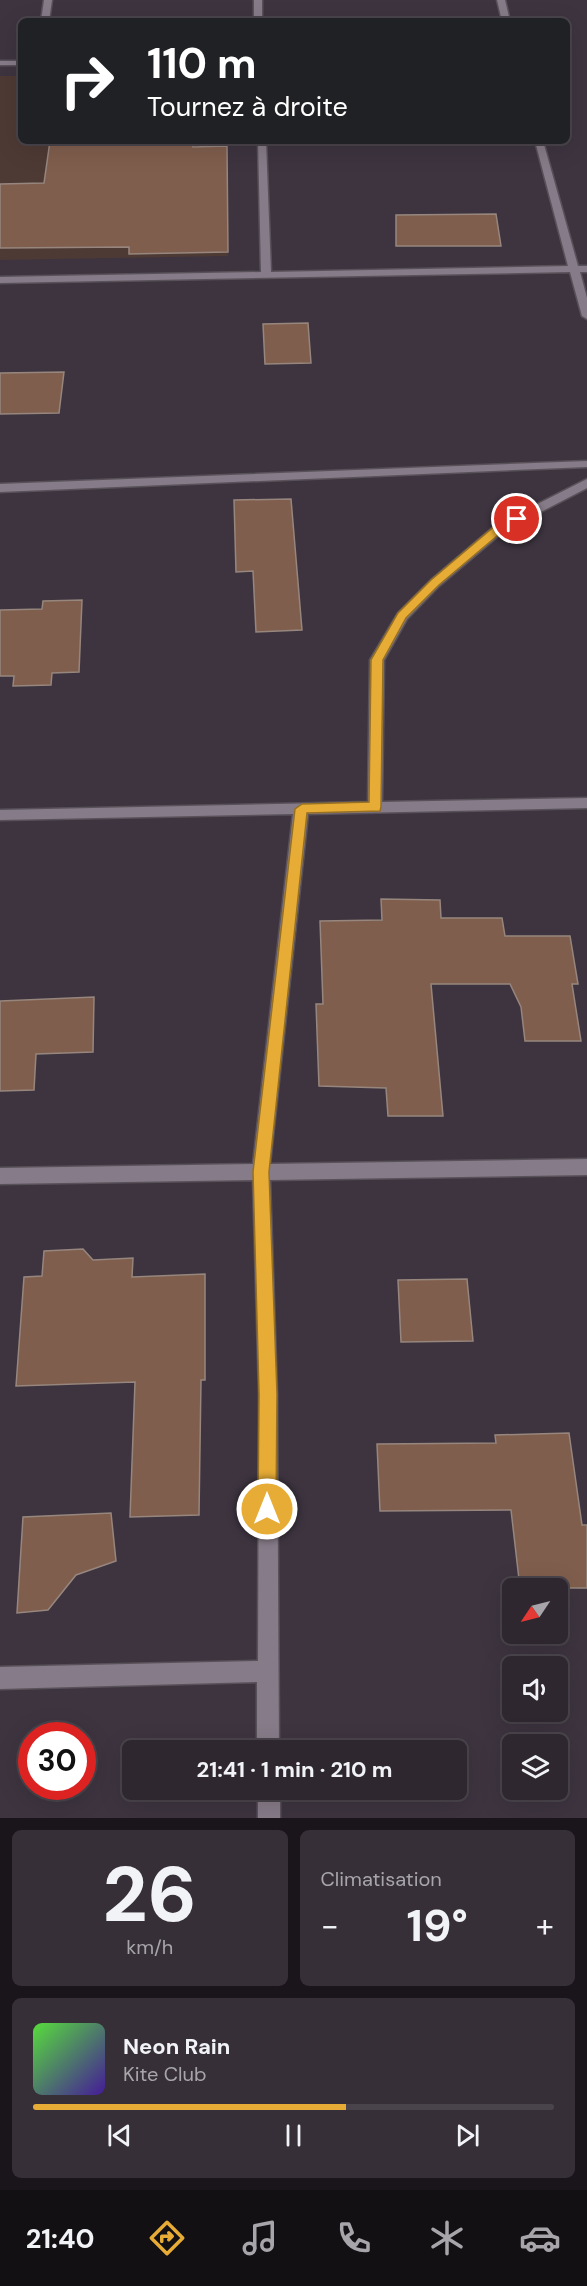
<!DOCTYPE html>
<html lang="fr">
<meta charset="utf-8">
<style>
:root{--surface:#2e272f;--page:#362f37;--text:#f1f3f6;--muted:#a7a5aa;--line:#49444b;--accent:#e7ac36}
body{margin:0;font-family:"DM Sans",sans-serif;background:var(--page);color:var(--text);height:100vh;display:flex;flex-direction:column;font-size:22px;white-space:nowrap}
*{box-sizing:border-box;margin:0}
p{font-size:20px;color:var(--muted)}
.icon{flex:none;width:33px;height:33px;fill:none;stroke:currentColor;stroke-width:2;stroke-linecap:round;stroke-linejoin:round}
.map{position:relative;height:1818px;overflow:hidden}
.side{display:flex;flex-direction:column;gap:12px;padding:12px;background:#19151a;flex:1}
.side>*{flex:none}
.hud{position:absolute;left:18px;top:18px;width:552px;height:126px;border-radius:9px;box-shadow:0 6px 24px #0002,0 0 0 2px var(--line);background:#202124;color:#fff;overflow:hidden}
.needle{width:39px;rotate:235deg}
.tools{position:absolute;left:502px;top:1578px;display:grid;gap:12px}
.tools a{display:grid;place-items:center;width:66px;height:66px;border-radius:9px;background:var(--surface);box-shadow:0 6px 24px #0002,0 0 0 2px var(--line);font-size:30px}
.speed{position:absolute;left:18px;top:1722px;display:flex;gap:12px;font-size:30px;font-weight:700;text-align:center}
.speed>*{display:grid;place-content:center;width:78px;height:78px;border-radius:50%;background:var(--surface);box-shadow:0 6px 24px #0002,0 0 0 2px var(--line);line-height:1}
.speed .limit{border:9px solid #d22;background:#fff;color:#111}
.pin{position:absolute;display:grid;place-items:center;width:51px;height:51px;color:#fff;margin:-26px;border:3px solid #fff;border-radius:50%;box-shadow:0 2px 6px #0007}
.me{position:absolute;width:66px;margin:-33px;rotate:0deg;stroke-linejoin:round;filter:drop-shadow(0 0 4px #0008)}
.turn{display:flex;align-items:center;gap:21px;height:126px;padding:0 30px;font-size:27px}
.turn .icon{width:78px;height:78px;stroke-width:2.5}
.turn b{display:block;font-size:42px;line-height:51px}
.big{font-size:45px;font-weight:700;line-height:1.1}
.side .tile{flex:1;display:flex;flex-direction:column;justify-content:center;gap:9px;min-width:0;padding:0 21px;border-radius:9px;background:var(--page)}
.side .dial{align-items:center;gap:0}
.dial b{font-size:78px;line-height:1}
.song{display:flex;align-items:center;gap:18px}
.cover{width:72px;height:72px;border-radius:9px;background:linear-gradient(135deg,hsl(110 70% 55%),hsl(260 70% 35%))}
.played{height:6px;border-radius:3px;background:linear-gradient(90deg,var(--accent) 60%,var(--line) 60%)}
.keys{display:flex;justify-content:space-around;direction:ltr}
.heat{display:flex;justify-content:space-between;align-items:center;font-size:33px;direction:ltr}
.side .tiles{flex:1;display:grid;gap:12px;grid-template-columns:1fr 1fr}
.tile:last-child{grid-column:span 2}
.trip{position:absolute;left:122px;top:1740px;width:345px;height:60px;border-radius:9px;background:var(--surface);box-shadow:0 6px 24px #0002,0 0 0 2px var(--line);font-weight:700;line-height:60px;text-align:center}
.tab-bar{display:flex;height:96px;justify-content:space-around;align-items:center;background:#121013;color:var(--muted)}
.tab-bar .icon{width:42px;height:42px}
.tab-bar .current{color:var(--accent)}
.tab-bar b{font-size:27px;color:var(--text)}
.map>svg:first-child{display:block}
</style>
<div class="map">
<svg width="587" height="1818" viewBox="0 0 587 1818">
<rect width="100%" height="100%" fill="#3d343f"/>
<path fill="#4e3a35" d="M0,76H21V141H227L228,256L0,260Z"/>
<g fill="#805e4d" stroke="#96867e" stroke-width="1.5">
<path d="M50,141H193V147L227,146L228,252L129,254V247L0,248V184L44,183Z"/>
<path d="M496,214L501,246H396V215Z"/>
<path d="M308,323L311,363L265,364L263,324Z"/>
<path d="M64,372L59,413L0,414V373Z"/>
<path d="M291,499L302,630L256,632L253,571L236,572L234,500Z"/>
<path d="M82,600L79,672L52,673L51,685L13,686L14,676H0V610L42,609L43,601Z"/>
<path d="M381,899L440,900L441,918H502L505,936H570L578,984H572L581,1041H525L521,1007L510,984H431L443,1116H388L386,1088L319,1086L316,1004H323L320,921L382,920Z"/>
<path d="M94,997L93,1052L36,1054L34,1090L0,1091V1001Z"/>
<path d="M83,1249L93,1260L133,1258L132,1277L205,1274V1380H201L199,1515L130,1517L135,1382L16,1386L24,1277L42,1276L44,1251Z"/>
<path d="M467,1279L473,1341L401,1342L398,1280Z"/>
<path d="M569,1433L582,1525H587V1588H520L511,1510L380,1511L377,1444L496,1443L495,1435Z"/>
<path d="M111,1513L116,1561L76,1575L48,1610L17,1613L23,1517Z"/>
</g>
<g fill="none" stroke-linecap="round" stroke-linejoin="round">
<defs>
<g id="minor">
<path d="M44,0H52L49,21H41Z"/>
<rect x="254" y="0" width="8" height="21"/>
<path d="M497,0H505L510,21H502Z"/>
<rect x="0" y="61" width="21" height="4"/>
<path d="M258,141H266L271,272L568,266L535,141H543L578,266H587V272H580L587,298V319L582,316L570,272L0,283V277L261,272Z"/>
<path d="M587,461V467L0,492V484Z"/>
<path d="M587,479V488L504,531L439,586L407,619L384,660L382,802L587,798V808L308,814L270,1164L587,1159V1175L270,1180L277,1394L279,1750H257V1682L0,1689V1667L258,1661L259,1394L253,1180L0,1184V1168L253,1164L293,814L0,820V810L368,802L370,660L398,613L431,580L496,525Z"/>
<rect x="258" y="1790" width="22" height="28"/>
</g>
</defs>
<use href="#minor" stroke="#59515a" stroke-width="3"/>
<use href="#minor" fill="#867b88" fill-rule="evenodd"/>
</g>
<path fill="#e7ac36" stroke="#967023" stroke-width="1.5" d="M517,515L521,516V521L504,530L439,585L406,618L383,660L381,807L380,811L307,813L269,1172L277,1394L276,1509L274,1516L267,1518L261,1516L258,1509L259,1394L253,1172L295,809L302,804L369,802L371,660L398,613L431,580L496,525Z"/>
</svg>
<div class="tools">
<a><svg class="needle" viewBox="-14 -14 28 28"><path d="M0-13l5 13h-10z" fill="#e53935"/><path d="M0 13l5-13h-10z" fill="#a7a5aa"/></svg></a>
<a><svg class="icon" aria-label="sound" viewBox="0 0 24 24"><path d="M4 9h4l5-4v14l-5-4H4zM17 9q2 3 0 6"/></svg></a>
<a><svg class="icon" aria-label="layers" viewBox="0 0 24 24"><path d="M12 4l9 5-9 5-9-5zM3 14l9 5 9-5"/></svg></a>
</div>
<div class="speed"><div class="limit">30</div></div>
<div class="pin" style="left:517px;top:519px;background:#d93025"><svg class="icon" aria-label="arrive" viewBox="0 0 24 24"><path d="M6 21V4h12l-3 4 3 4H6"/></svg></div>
<svg class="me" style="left:267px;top:1509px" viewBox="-20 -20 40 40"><circle r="17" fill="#e7ac36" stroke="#fff" stroke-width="3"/><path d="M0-11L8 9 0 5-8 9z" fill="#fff"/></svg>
<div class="trip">21:41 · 1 min · 210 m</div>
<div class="hud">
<div class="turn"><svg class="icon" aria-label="right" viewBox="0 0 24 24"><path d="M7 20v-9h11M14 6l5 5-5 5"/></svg><div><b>110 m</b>Tournez à droite</div></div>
</div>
</div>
<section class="side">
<div class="tiles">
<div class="tile dial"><b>26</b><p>km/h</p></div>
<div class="tile"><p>Climatisation</p>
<div class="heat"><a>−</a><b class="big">19°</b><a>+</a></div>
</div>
<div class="tile">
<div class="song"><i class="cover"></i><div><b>Neon Rain</b><p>Kite Club</p></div></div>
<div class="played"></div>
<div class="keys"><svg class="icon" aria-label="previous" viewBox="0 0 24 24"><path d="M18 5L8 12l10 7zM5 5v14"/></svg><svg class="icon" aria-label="pause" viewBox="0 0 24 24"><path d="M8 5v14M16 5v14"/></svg><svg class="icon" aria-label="next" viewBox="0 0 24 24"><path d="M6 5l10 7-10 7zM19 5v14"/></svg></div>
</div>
</div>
</section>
<nav class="tab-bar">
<b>21:40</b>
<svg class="icon current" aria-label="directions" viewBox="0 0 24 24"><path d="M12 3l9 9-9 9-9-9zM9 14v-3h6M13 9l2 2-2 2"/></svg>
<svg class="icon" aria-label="music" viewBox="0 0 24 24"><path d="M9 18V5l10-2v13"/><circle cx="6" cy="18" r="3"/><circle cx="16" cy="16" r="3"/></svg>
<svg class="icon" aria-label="phone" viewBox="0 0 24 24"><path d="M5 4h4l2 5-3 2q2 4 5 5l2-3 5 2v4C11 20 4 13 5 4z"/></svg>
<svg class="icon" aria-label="climate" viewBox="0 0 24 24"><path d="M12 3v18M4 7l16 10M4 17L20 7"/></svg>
<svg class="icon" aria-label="car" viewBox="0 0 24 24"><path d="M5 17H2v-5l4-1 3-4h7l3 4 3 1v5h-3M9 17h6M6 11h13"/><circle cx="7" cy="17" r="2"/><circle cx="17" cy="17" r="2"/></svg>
</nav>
